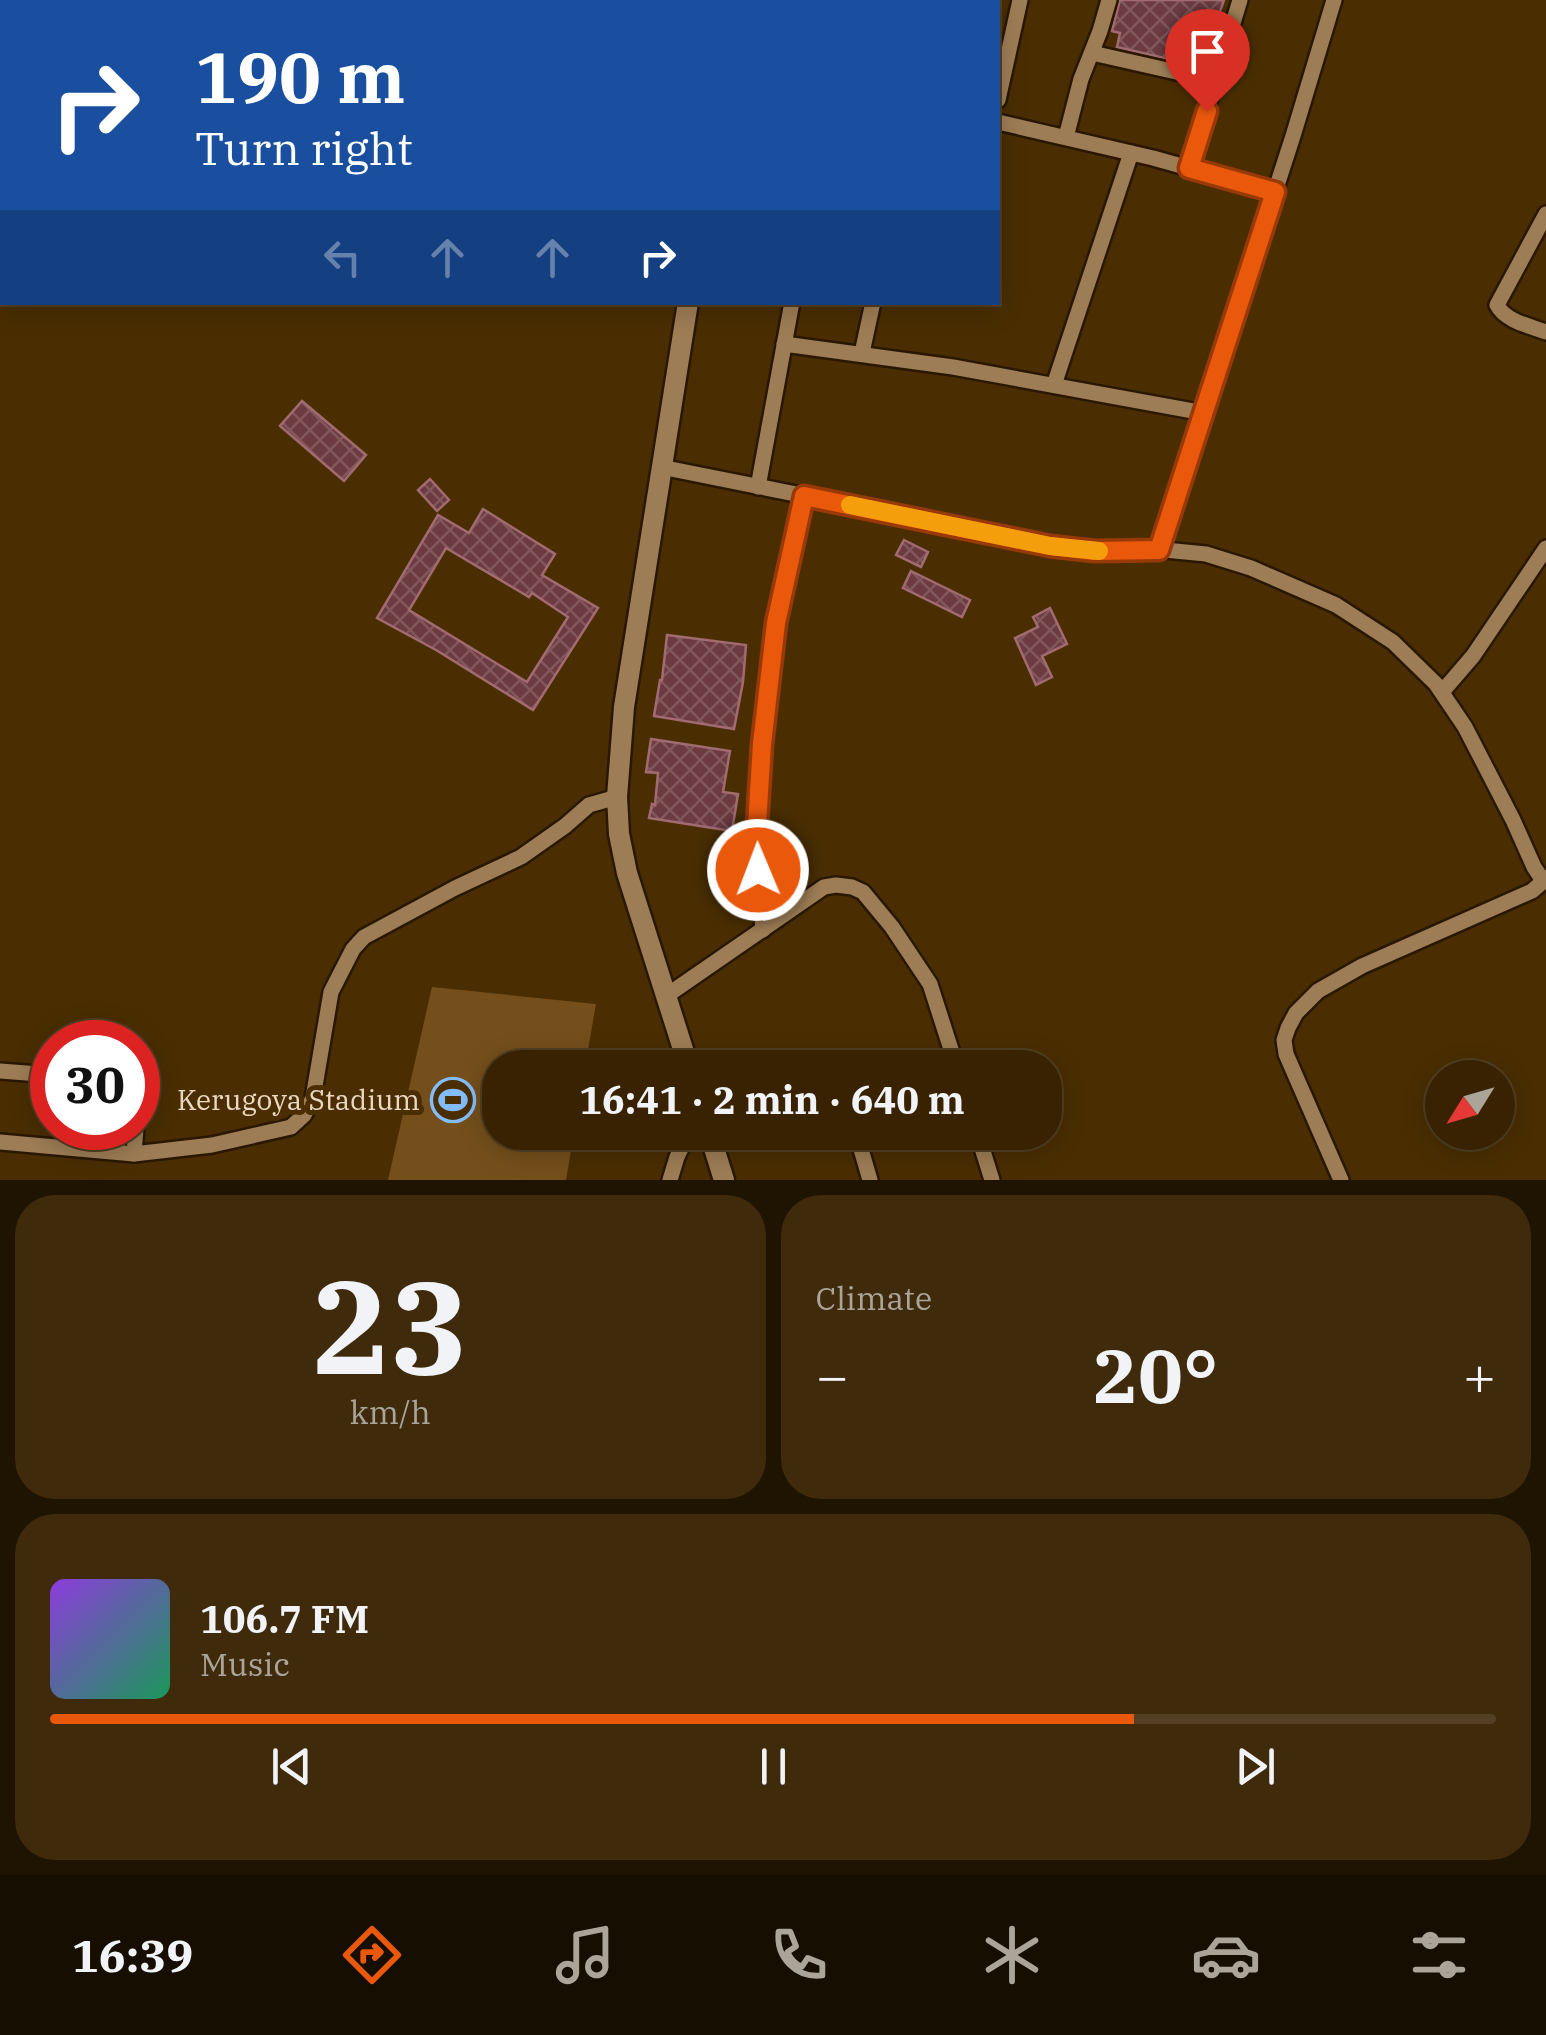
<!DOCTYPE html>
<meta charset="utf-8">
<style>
:root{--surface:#382202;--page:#3f2a0c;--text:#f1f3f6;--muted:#aba499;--line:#523f24;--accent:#ea580c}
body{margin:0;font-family:"IBM Plex Serif",serif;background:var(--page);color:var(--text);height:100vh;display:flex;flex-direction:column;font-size:38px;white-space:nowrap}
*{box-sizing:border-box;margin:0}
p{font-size:32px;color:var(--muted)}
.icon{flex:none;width:55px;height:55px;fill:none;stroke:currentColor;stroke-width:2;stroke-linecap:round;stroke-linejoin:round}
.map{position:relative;height:1180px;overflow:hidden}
.side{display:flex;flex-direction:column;gap:15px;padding:15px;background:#1f1301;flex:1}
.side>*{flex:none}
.top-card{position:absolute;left:0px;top:0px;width:1000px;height:305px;box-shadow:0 5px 25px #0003,0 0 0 2px var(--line);background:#1a4fa0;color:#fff;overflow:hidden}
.needle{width:65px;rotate:233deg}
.tools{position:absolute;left:1425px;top:1060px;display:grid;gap:20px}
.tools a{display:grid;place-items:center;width:90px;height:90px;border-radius:50%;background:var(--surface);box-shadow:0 5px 25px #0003,0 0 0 2px var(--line);font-size:50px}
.speed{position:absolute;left:30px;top:1020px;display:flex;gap:20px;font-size:50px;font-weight:700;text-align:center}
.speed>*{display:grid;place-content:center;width:130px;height:130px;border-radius:50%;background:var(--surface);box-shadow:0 5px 25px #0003,0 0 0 2px var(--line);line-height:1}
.speed .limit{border:15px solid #d22;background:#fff;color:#111}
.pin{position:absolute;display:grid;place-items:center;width:85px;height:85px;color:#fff;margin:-102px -42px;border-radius:50% 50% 50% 0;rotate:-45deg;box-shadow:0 0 10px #0007}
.pin .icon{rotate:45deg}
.me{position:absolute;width:110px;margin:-55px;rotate:359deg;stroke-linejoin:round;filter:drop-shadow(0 0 8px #0008)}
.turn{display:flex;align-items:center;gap:35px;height:210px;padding:0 30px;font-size:45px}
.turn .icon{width:130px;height:130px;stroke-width:2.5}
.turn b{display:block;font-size:70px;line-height:85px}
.lanes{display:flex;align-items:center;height:95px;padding:0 30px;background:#0003;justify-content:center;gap:50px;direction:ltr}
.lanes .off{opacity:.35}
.big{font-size:75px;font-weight:700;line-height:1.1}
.side .card{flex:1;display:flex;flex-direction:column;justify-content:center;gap:15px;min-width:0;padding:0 35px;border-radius:40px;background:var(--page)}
.side .dial{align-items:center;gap:0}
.dial b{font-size:130px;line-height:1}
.song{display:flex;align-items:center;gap:30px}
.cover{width:120px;height:120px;border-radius:15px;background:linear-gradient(135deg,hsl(270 70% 55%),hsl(150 70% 35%))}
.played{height:10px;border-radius:5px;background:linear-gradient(90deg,var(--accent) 75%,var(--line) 75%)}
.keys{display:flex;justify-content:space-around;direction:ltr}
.heat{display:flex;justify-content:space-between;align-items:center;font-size:55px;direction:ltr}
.side .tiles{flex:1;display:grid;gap:15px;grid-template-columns:1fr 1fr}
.card:last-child{grid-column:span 2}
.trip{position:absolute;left:482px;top:1050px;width:580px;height:100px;border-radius:40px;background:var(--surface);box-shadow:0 5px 25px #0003,0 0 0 2px var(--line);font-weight:700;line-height:100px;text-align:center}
.dock{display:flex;height:160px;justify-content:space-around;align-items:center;background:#160e01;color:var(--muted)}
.dock .icon{width:70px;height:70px}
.dock .on{color:var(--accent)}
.dock b{font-size:45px;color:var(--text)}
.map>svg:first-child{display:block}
</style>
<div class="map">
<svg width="1546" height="1180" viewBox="0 0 1546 1180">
<defs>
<pattern id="building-cross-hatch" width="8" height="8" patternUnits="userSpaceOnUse" patternTransform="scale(2.5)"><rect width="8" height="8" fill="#6c3b42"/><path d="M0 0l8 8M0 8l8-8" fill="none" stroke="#81575c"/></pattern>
</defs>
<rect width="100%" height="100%" fill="#4a2e02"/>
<path fill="#744f1b" d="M432,987L596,1004L585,1067L500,1068V1132L574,1133L566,1180H388Z"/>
<g fill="url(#building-cross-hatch)" stroke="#a06b71" stroke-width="2.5" fill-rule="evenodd">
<path d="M1120,0H1224L1203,61L1192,57L1190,64L1117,47L1120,33L1112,31Z"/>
<path d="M302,401L366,455L344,481L280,426Z"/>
<path d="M430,479L449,500L437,511L418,490Z"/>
<path d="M483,509L555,554L542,575L598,608L533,710L436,650L377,618L438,515L469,533ZM446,548L529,597L532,593L568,617L527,682L409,610Z"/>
<path d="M904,540L928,552L921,567L896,555Z"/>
<path d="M911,571L970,600L962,617L903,588Z"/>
<path d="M1050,608L1067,644L1042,656L1052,677L1036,685L1015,638L1038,627L1033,617Z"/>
<path d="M667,635L746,645L743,682L734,729L654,716L660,680H662Z"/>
<path d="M651,739L730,751L723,792L738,794L732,831L649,818L652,804L655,805L658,773L646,772Z"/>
</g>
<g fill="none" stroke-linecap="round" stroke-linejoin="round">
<defs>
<g id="minor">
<path d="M23,0L29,2"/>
<path d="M638,0V2"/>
<path d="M738,0L741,2"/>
<path d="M847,0L850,2"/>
<path d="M318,2L320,0"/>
<path d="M936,2V0"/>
<path d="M1092,53L1216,81"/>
<path d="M998,100L1020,0"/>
<path d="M998,122L1153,158L1275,192"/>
<path d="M1066,137L1081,79L1100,31L1109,0"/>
<path d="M1189,168L1240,0"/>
<path d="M1546,214L1497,305C1505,321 1530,326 1546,332"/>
<path d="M784,344L953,367L1204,413"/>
<path d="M862,353L873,302"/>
<path d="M1054,385L1131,153"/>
<path d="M661,467L1050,545L1094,551L1165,550L1206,554L1251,568L1336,605L1393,642L1436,684L1465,727L1513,820L1534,867L1540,876L1546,879"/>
<path d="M758,487L792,302"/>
<path d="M1159,550L1293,136L1334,0"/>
<path d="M1442,692L1473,656L1546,548"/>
<path d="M763,930L756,841L762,744L775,623L804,496"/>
<path d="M666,996L824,887L836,885L852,887L863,892L892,927L930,984L957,1068"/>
<path d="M0,1071L52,1075"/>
<path d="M856,1132L870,1180"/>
<path d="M977,1132L992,1180"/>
<path d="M712,1141L743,1132"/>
<path d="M0,1142L134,1154L212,1145L291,1127L304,1115L313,1098L331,992L353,949L364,937L455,888L521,857L565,826L589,805L617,797"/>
<path d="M134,1154L136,1128"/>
<path d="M670,1180L677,1157L689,1132"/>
<path d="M1341,1180L1286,1054L1284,1040L1288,1028L1296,1013L1318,991L1362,966L1532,891L1546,879"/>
</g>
<g id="secondary">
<path d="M770,2L772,0"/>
<path d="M688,302L624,707L617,797L619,834L627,873L689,1068"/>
<path d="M709,1132L724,1180"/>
</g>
</defs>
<use href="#minor" stroke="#2b1700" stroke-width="20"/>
<use href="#secondary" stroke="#2b1700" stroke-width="25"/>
<use href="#minor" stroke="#9d7d55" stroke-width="15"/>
<use href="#secondary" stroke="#9d7d55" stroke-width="20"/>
</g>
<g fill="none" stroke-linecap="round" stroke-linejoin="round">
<defs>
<path id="route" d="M758,870L756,841L762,744L776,623L804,496L1050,546L1094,551L1159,550L1275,192L1189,168L1207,111"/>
</defs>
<use href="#route" stroke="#983908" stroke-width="25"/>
<use href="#route" stroke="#ea580c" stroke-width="18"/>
<path stroke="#f59e0b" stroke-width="18" d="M850,505L1050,546L1099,551"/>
</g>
<defs>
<symbol id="stadium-ring" viewBox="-11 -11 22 22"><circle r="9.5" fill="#4a2e02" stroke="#83bcfb" stroke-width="1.5"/><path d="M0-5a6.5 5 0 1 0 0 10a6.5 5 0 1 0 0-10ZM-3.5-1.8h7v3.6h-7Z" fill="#83bcfb"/></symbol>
</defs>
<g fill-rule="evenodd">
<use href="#stadium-ring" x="428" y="1075" width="50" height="50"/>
</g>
<g text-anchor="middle" stroke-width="10" stroke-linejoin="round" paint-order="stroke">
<g font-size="28" fill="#ead8c4" stroke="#4a2e02" text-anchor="end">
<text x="420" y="1110">Kerugoya Stadium</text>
</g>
</g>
</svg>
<div class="tools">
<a><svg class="needle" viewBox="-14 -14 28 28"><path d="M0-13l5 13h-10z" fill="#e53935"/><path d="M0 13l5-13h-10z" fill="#aba499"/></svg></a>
</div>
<div class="speed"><div class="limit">30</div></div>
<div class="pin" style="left:1207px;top:111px;background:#d93025"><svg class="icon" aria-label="arrive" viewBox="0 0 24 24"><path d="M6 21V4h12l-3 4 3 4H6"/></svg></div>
<svg class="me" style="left:758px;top:870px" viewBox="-20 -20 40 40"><circle r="17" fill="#ea580c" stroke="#fff" stroke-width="3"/><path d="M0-11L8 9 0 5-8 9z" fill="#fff"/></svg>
<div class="trip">16:41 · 2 min · 640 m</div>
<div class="top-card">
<div class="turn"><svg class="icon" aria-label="right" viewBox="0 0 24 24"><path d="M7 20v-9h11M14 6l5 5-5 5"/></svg><div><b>190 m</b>Turn right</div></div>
<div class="lanes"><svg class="icon off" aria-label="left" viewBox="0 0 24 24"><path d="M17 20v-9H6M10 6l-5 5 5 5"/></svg><svg class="icon off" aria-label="ahead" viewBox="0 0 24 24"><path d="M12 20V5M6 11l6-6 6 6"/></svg><svg class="icon off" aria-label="ahead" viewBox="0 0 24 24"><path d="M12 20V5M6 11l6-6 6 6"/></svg><svg class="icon" aria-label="right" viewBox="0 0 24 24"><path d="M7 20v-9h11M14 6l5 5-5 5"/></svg></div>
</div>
</div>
<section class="side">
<div class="tiles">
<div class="card dial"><b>23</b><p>km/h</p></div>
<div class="card"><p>Climate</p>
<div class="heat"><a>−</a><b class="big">20°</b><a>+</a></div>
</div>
<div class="card">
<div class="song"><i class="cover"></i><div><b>106.7 FM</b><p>Music</p></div></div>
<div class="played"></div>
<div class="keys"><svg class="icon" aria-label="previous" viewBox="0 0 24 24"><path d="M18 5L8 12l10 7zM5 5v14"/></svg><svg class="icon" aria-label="pause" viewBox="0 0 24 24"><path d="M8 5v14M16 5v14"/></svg><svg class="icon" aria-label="next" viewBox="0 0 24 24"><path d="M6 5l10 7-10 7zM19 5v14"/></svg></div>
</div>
</div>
</section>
<nav class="dock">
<b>16:39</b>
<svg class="icon on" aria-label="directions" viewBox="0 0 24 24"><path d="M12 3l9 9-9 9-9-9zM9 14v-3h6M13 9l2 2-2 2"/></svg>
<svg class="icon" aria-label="music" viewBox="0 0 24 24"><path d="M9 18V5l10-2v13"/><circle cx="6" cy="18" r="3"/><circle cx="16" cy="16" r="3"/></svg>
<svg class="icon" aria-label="phone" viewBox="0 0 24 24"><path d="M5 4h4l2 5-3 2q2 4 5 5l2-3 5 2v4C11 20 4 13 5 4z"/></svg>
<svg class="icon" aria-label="climate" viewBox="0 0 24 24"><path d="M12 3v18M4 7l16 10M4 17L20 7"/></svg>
<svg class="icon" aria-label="car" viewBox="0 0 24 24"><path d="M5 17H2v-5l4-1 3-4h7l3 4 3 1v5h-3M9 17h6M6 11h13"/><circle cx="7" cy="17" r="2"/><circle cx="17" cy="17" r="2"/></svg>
<svg class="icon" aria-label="filters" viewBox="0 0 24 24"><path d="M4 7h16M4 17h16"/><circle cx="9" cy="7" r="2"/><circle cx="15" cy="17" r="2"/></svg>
</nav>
